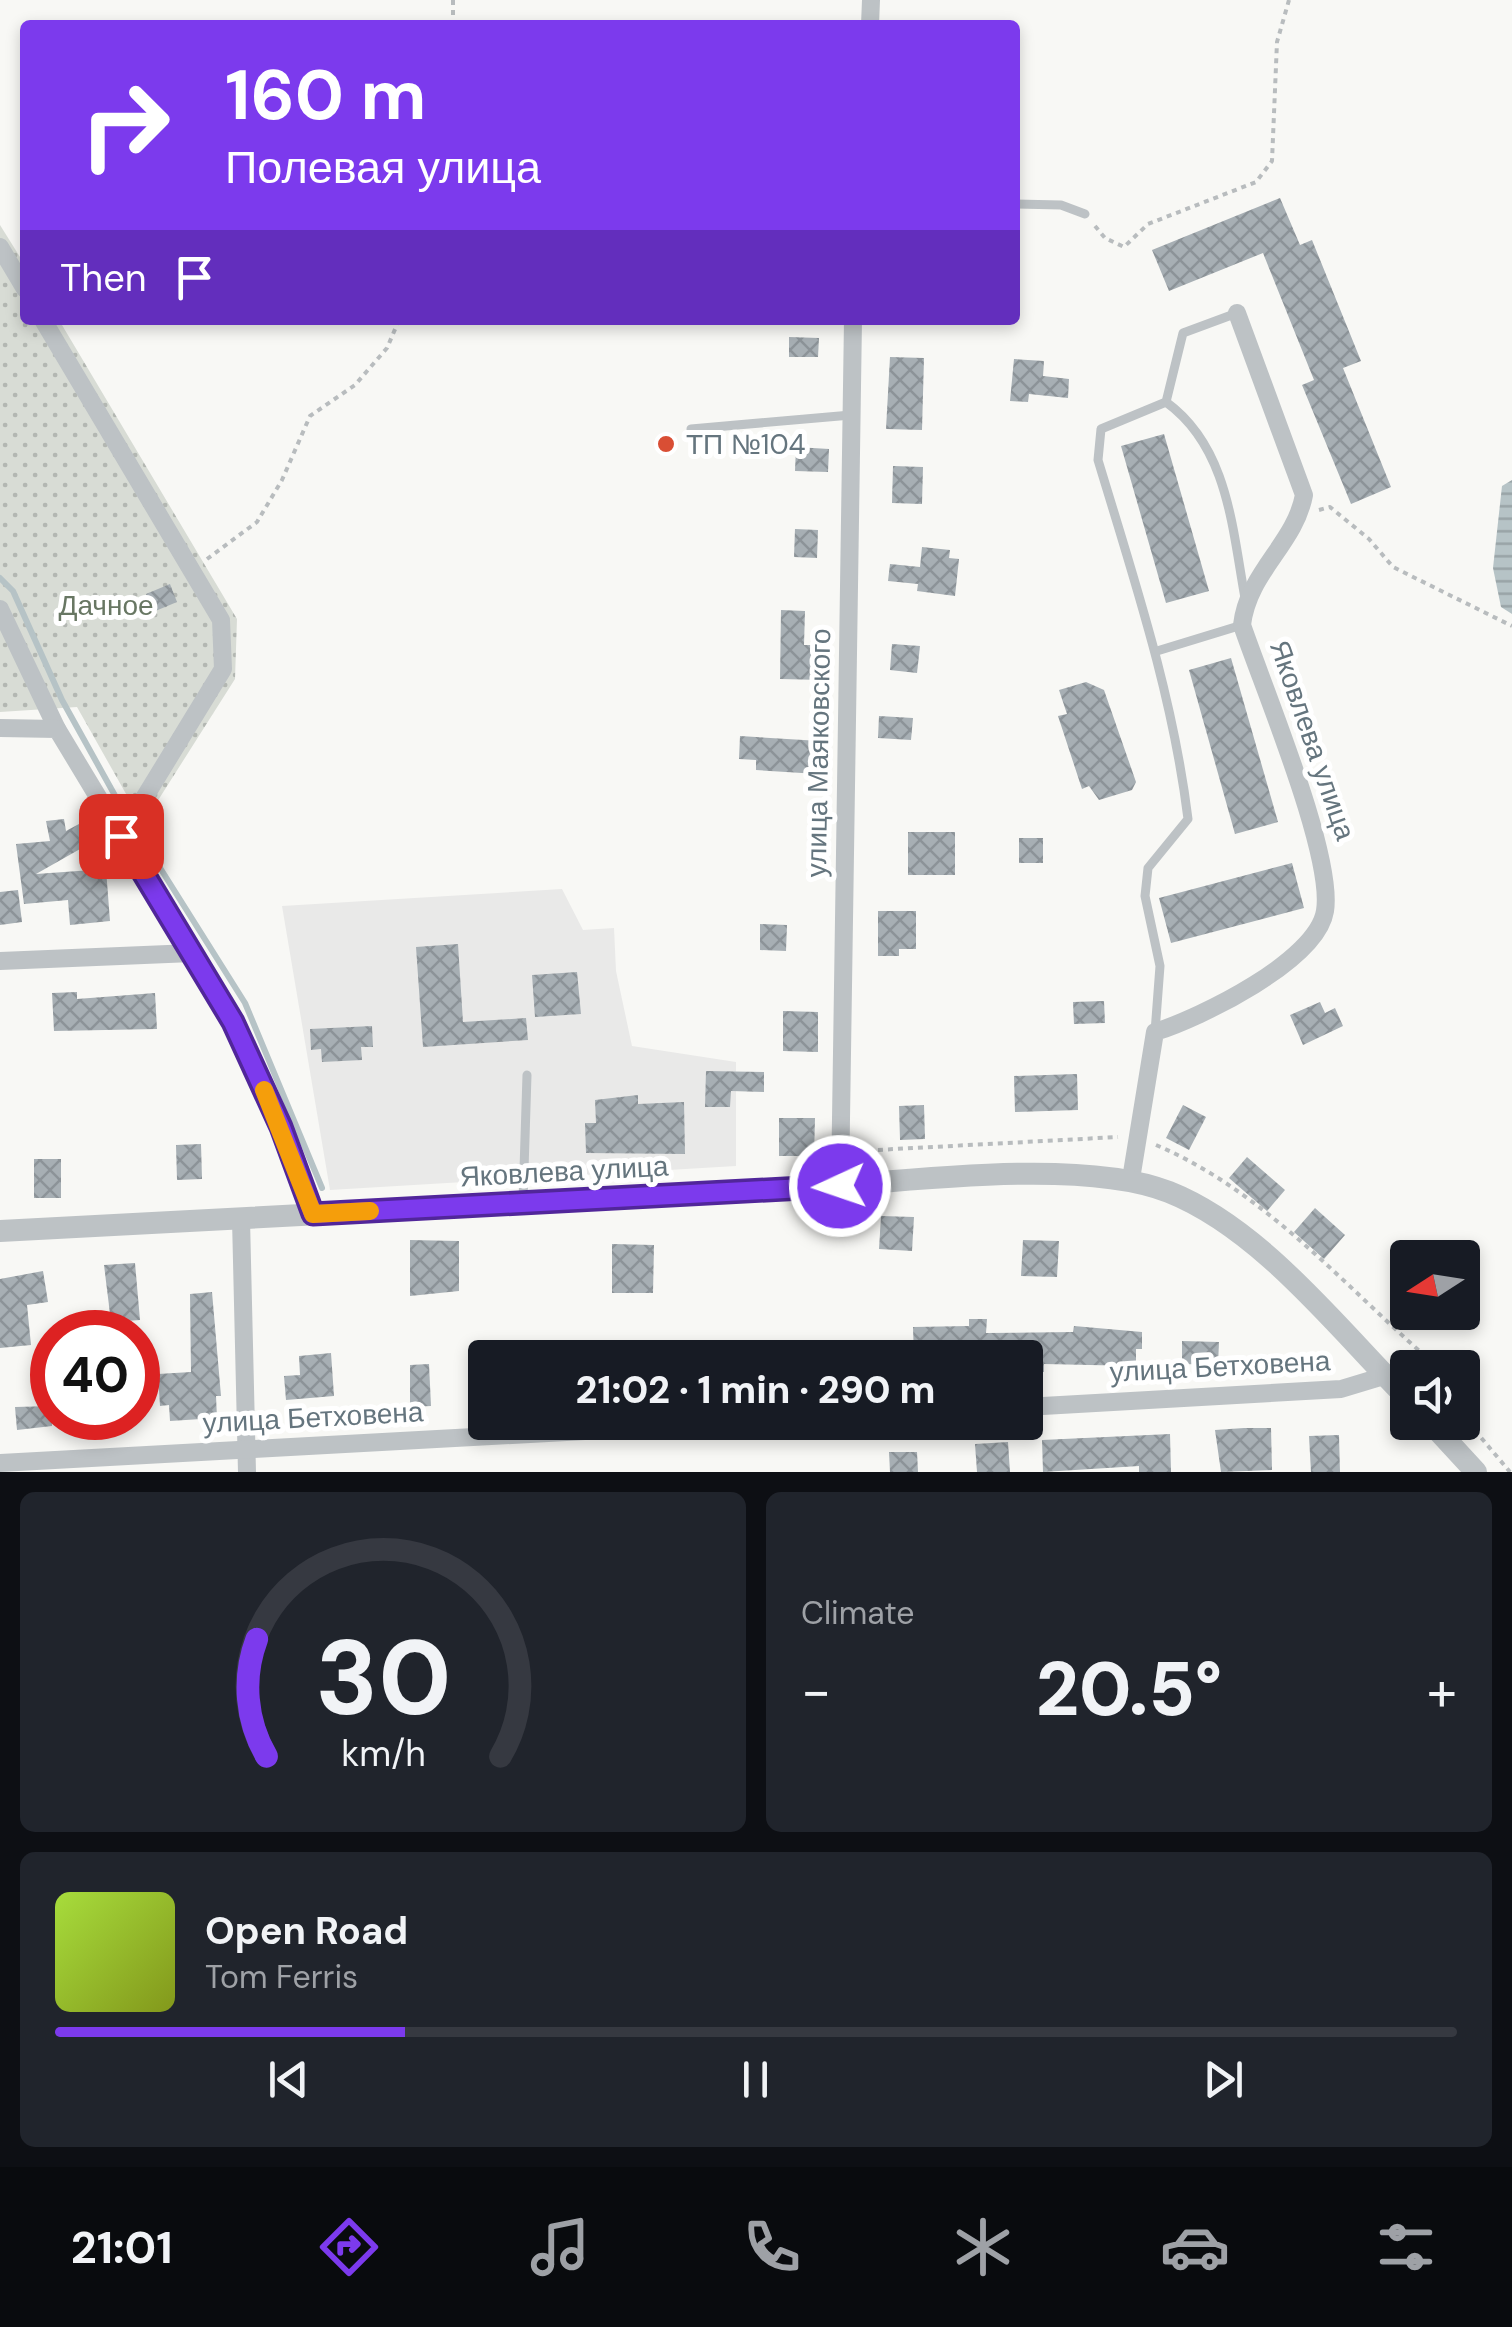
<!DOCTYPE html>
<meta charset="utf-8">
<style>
:root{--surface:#171b24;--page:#20242c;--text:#f1f3f6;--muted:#9ea1a6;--line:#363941;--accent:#7c3aed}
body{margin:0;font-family:"DM Sans",sans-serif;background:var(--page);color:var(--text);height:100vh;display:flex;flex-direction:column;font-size:38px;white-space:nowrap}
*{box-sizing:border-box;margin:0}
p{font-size:32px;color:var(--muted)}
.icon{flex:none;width:55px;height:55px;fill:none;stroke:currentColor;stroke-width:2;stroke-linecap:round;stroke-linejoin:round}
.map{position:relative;height:1472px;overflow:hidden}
.panel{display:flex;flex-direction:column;gap:20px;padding:20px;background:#0d0f14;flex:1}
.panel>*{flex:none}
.banner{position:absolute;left:20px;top:20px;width:1000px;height:305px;border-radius:10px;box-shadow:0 5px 15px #0003;background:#7c3aed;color:#fff;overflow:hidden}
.needle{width:65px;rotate:258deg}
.buttons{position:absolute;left:1390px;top:1240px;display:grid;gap:20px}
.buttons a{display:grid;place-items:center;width:90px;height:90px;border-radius:10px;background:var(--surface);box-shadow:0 5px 15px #0003;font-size:50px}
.speed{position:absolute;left:30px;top:1310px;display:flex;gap:20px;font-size:50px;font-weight:700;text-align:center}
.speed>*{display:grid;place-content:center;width:130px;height:130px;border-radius:50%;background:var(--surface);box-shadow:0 5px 15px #0003;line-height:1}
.speed .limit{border:15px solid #d22;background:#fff;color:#111}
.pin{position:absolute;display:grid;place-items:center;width:85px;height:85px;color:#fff;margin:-42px;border-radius:20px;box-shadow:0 5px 15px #0006}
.me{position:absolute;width:110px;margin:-55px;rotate:267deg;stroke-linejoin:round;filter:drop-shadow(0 0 8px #0008)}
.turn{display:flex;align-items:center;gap:35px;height:210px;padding:0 40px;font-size:45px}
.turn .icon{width:130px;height:130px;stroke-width:2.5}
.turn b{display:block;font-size:70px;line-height:85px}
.then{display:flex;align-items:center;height:95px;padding:0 40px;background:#0003;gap:20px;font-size:38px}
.big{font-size:75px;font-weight:800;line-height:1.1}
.panel .widget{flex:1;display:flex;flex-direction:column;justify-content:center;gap:15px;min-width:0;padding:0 35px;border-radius:15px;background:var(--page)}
.panel .dial{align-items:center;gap:0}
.dial svg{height:260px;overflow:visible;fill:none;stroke:var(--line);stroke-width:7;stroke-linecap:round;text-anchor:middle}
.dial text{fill:var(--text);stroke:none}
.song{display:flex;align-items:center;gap:30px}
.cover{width:120px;height:120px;border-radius:15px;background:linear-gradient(135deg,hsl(80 70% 55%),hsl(70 70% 35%))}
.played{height:10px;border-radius:5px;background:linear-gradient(90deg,var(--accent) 25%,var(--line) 25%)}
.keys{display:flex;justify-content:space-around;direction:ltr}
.heat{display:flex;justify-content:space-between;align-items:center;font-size:55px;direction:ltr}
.panel .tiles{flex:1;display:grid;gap:20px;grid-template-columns:1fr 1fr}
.widget:last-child{grid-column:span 2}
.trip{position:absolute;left:468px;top:1340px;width:575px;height:100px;border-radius:10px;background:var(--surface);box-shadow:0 5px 15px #0003;font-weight:800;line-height:100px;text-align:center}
.dock{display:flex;height:160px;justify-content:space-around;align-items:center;background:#090b0e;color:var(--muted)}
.dock .icon{width:70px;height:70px}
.dock .selected{color:var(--accent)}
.dock b{font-size:45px;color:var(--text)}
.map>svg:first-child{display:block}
</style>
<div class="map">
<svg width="1512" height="1472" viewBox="0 0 1512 1472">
<defs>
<pattern id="garden-dots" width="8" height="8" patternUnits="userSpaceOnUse" patternTransform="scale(2.5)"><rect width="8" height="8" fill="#d8dcd5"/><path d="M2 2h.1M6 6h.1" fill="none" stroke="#b3b7b2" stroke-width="1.8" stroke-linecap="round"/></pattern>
<pattern id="water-rules" width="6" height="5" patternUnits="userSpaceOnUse" patternTransform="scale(2.5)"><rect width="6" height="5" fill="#b6c3c6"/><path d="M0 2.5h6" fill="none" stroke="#98a3a6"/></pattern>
<pattern id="building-cross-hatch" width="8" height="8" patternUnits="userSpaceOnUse" patternTransform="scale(2.5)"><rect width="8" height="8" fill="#a7afb4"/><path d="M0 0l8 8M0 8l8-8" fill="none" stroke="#8c9398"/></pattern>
</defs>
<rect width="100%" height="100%" fill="#f8f8f5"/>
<path fill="#e9e9e8" d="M562,889L583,930L614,928L616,971L632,1046L736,1062V1166L330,1190L282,906Z"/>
<path fill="url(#garden-dots)" d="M0,225L25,265V320H59L237,619L235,679L143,824L77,707L0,712Z"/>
<path fill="url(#water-rules)" d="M1512,480V614L1501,607L1493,568L1502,486Z"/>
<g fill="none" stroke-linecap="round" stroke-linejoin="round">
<path stroke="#b6c3c6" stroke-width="6" d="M0,578L13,591L62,700L118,801L245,1003L322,1188"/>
</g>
<g fill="url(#building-cross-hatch)">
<path d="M1280,198L1300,245L1312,240L1361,361L1343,368L1391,487L1351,504L1302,385L1314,380L1263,253L1169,291L1152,250Z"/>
<path d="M789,337L819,338L818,357H789Z"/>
<path d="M890,357L924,358L922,430L886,429Z"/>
<path d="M1014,359L1044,361L1043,376L1069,379L1068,398L1029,394L1028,402L1010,401Z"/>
<path d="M1164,434L1209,591L1166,603L1121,446Z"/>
<path d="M796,447L829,449L828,472L795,471Z"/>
<path d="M893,466L923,467L922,504L892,503Z"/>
<path d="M795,529L818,530L817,558L794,557Z"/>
<path d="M922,547L950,550L949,558L959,559L955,596L917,591L918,584L888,581L890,564L920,567Z"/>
<path d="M170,584L177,602L153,612L146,594Z"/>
<path d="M781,610L805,611L804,645H813V653L823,654L822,680L780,679Z"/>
<path d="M892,644L920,646L917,673L890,670Z"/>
<path d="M1231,658L1278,822L1235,834L1189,670Z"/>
<path d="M1086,682L1104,690L1136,782L1132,790L1099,800L1089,786L1082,789L1058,716L1067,714L1059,690Z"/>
<path d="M879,716L913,718L911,740L878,738Z"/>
<path d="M740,736L820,741L818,774L756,770V760L739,759Z"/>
<path d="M92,817L103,836L36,874L106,869L110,921L70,925L68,900L24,904L16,844L50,841L46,821L64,819L66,831Z"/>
<rect x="908" y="832" width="47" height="43"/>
<rect x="1019" y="838" width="24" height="25"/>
<path d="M1292,863L1304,908L1171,943L1159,898Z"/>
<path d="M18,890L22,922L0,925V892Z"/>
<path d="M878,911H916V949H899V956H878Z"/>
<path d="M760,924L787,925L786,951L760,950Z"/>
<path d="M458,944L463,1022L526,1018L528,1040L423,1047L416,947Z"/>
<path d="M577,972L581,1014L535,1017L532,975Z"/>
<path d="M77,992V999L155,993L157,1029L54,1031L52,993Z"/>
<path d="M1104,1001L1105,1023L1074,1024L1073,1002Z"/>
<path d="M1320,1002L1325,1013L1335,1008L1343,1026L1303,1045L1290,1015Z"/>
<path d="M783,1011L818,1012V1052L783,1051Z"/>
<path d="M372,1026L373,1047H361L362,1060L322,1062L321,1049L311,1050L310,1029Z"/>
<path d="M706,1071L764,1072V1092L731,1091L730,1107H705Z"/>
<path d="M1077,1074L1078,1110L1015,1112L1014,1076Z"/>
<path d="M638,1095V1104L684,1102L685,1154L586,1153L585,1123H596L595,1100Z"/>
<path d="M924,1105L925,1139L900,1140L899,1106Z"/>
<path d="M1183,1105L1206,1117L1189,1150L1166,1138Z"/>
<path d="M779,1118H815L814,1156H779Z"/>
<path d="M201,1144L202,1179L177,1180L176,1145Z"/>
<path d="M1247,1157L1285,1190L1267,1211L1229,1178Z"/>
<rect x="34" y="1159" width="27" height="39"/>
<path d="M1315,1208L1345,1235L1324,1259L1294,1232Z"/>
<path d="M881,1216L914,1217L912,1251L879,1249Z"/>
<path d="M410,1240L459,1241V1291L410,1296Z"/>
<path d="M1023,1240L1059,1241L1057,1277L1021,1276Z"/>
<path d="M612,1244L654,1245L653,1293H612Z"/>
<path d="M135,1263L140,1320L111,1322L104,1265Z"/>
<path d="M43,1271L48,1302L27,1305L31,1345L0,1348V1279Z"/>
<path d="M212,1292L221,1396H216L217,1418L170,1421L169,1405L160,1406L158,1374L191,1372L190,1294Z"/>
<path d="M969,1319H987L986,1333L1073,1332L1074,1326L1142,1332V1349H1136V1366L1044,1364V1372H1025V1358H914L913,1327L969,1326Z"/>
<path d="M1182,1341L1219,1342L1218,1365L1182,1364Z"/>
<path d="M331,1353L334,1396L286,1400L284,1376L300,1375L299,1356Z"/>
<path d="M429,1364L431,1406L410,1407V1365Z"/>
<path d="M52,1406V1426L17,1430L15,1407Z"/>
<path d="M1244,1428H1271L1272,1470L1221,1472L1215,1430Z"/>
<path d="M1170,1434L1171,1472H1139V1466L1043,1472L1042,1440Z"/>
<path d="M1339,1435L1340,1472H1311L1309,1436Z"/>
<path d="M1008,1442L1010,1472H977L975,1444Z"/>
<path d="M889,1452H917L918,1472H890Z"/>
</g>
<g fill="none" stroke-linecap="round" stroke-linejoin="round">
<g stroke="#b8bcbe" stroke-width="4" stroke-dasharray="5 5" stroke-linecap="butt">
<path d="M453,0V25"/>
<path d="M1095,226L1105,238L1124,247L1148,224L1256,182L1272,161L1277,42L1289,0"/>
<path d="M1319,510L1330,507L1369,539L1393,567L1512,626"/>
<path d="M207,559L257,522L282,480L310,416L355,385L387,348L399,320"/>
<path d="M1156,1145C1262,1190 1340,1281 1424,1355L1431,1368"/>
<path d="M858,1151L1118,1137"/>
<path d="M1462,1415L1510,1472"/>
</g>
<g stroke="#bdc2c5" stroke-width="9">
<path d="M1015,204L1061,205L1085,214"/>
<path d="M1166,402C1228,447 1232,527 1245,598"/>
<path d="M691,429L851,415"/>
<path d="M1157,651L1242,625"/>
<path d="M1155,1032L1160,966L1145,896L1148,868L1188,819C1173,696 1134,579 1098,460L1101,429L1166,402L1183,333L1237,313"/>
<path d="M523,1201L527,1075"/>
</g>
<g stroke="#bdc2c5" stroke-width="18">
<path d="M870,25L871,0"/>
<path d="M0,247L25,289"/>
<path d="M43,320L221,620L223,669L121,836"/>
<path d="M0,609L57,729"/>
<path d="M0,728L57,729L233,1021L281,1127L313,1215"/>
<path d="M0,961L192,953"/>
<path d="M1131,1179L1155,1032C1200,1018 1317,961 1325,911C1334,855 1263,687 1242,625C1248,572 1295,544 1304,495L1237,313"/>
<path d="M840,1186L853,320"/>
<path d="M241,1219L247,1472"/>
<path d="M1025,1407L1341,1389L1384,1376"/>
<path d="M0,1463L748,1422"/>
</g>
<g stroke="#bdc2c5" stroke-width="22">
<path d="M0,1231C265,1217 529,1203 793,1189C894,1183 1079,1156 1169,1192C1262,1229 1339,1330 1408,1399"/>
<path d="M1430,1422L1476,1472"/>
</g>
</g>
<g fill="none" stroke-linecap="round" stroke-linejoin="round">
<defs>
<path id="route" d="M121,836L233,1022L281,1127L313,1214L840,1186"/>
</defs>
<use href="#route" stroke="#51269a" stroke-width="25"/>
<use href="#route" stroke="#7c3aed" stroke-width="18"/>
<path stroke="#f59e0b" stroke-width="18" d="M264,1090L313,1214L370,1211"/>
</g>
<circle fill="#d94e34" stroke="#fff" stroke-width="4" cx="666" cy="444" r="10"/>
<g text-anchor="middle" stroke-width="10" stroke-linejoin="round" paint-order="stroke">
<g font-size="28" fill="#65757e" stroke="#fff" text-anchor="start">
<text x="686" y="454">ТП №104</text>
</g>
<g font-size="28" fill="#687763" stroke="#fff">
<text x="106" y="615">Дачное</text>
</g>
<g font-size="28" fill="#65757e" stroke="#fff">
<text transform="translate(1313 740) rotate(71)" y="10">Яковлева улица</text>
<text transform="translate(818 753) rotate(-89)" y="10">улица Маяковского</text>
<text transform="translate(564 1171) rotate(-3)" y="10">Яковлева улица</text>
<text transform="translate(1220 1366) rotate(-3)" y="10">улица Бетховена</text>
<text transform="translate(313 1417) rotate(-3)" y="10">улица Бетховена</text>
</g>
</g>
</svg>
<div class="buttons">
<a><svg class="needle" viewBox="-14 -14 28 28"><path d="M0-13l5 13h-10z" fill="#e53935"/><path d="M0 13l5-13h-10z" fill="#9ea1a6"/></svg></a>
<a><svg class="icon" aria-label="sound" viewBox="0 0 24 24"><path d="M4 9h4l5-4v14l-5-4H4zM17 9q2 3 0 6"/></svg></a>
</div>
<div class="speed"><div class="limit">40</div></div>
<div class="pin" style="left:121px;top:836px;background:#d93025"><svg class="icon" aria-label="arrive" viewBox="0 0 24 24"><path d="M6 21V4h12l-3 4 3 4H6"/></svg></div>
<svg class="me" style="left:840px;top:1186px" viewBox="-20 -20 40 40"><circle r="17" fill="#7c3aed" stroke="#fff" stroke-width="3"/><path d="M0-11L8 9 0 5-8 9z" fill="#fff"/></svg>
<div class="trip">21:02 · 1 min · 290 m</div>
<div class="banner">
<div class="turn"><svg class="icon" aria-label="right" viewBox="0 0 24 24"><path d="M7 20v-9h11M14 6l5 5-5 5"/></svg><div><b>160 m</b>Полевая улица</div></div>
<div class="then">Then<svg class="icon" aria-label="arrive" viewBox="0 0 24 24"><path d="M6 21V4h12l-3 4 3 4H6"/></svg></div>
</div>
</div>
<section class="panel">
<div class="tiles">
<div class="widget dial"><svg viewBox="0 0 100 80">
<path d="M14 69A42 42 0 1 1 86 69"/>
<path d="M14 69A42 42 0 0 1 11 33" stroke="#7c3aed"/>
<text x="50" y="56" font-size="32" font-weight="700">30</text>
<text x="50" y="72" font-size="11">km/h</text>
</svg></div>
<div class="widget"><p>Climate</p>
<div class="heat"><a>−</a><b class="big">20.5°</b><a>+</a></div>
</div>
<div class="widget">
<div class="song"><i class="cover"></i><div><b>Open Road</b><p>Tom Ferris</p></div></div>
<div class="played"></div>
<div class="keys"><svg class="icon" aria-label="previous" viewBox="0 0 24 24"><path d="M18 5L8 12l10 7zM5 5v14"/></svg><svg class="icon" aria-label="pause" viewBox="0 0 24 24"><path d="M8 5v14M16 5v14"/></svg><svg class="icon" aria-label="next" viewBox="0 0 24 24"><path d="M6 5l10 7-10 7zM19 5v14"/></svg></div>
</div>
</div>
</section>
<nav class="dock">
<b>21:01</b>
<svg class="icon selected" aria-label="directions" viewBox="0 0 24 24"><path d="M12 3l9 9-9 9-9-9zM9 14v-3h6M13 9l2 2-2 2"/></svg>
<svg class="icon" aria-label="music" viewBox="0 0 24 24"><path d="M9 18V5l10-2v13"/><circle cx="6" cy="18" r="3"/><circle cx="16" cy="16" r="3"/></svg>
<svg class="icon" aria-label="phone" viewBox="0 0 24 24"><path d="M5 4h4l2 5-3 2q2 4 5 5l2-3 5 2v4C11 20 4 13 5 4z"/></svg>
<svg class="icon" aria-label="climate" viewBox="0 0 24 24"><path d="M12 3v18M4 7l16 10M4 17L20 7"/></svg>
<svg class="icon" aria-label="car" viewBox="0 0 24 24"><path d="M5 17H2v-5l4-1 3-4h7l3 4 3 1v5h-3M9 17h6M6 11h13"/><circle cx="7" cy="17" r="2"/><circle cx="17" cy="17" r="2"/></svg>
<svg class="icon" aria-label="filters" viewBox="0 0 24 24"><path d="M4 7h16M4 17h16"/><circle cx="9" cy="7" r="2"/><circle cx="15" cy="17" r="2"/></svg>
</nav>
